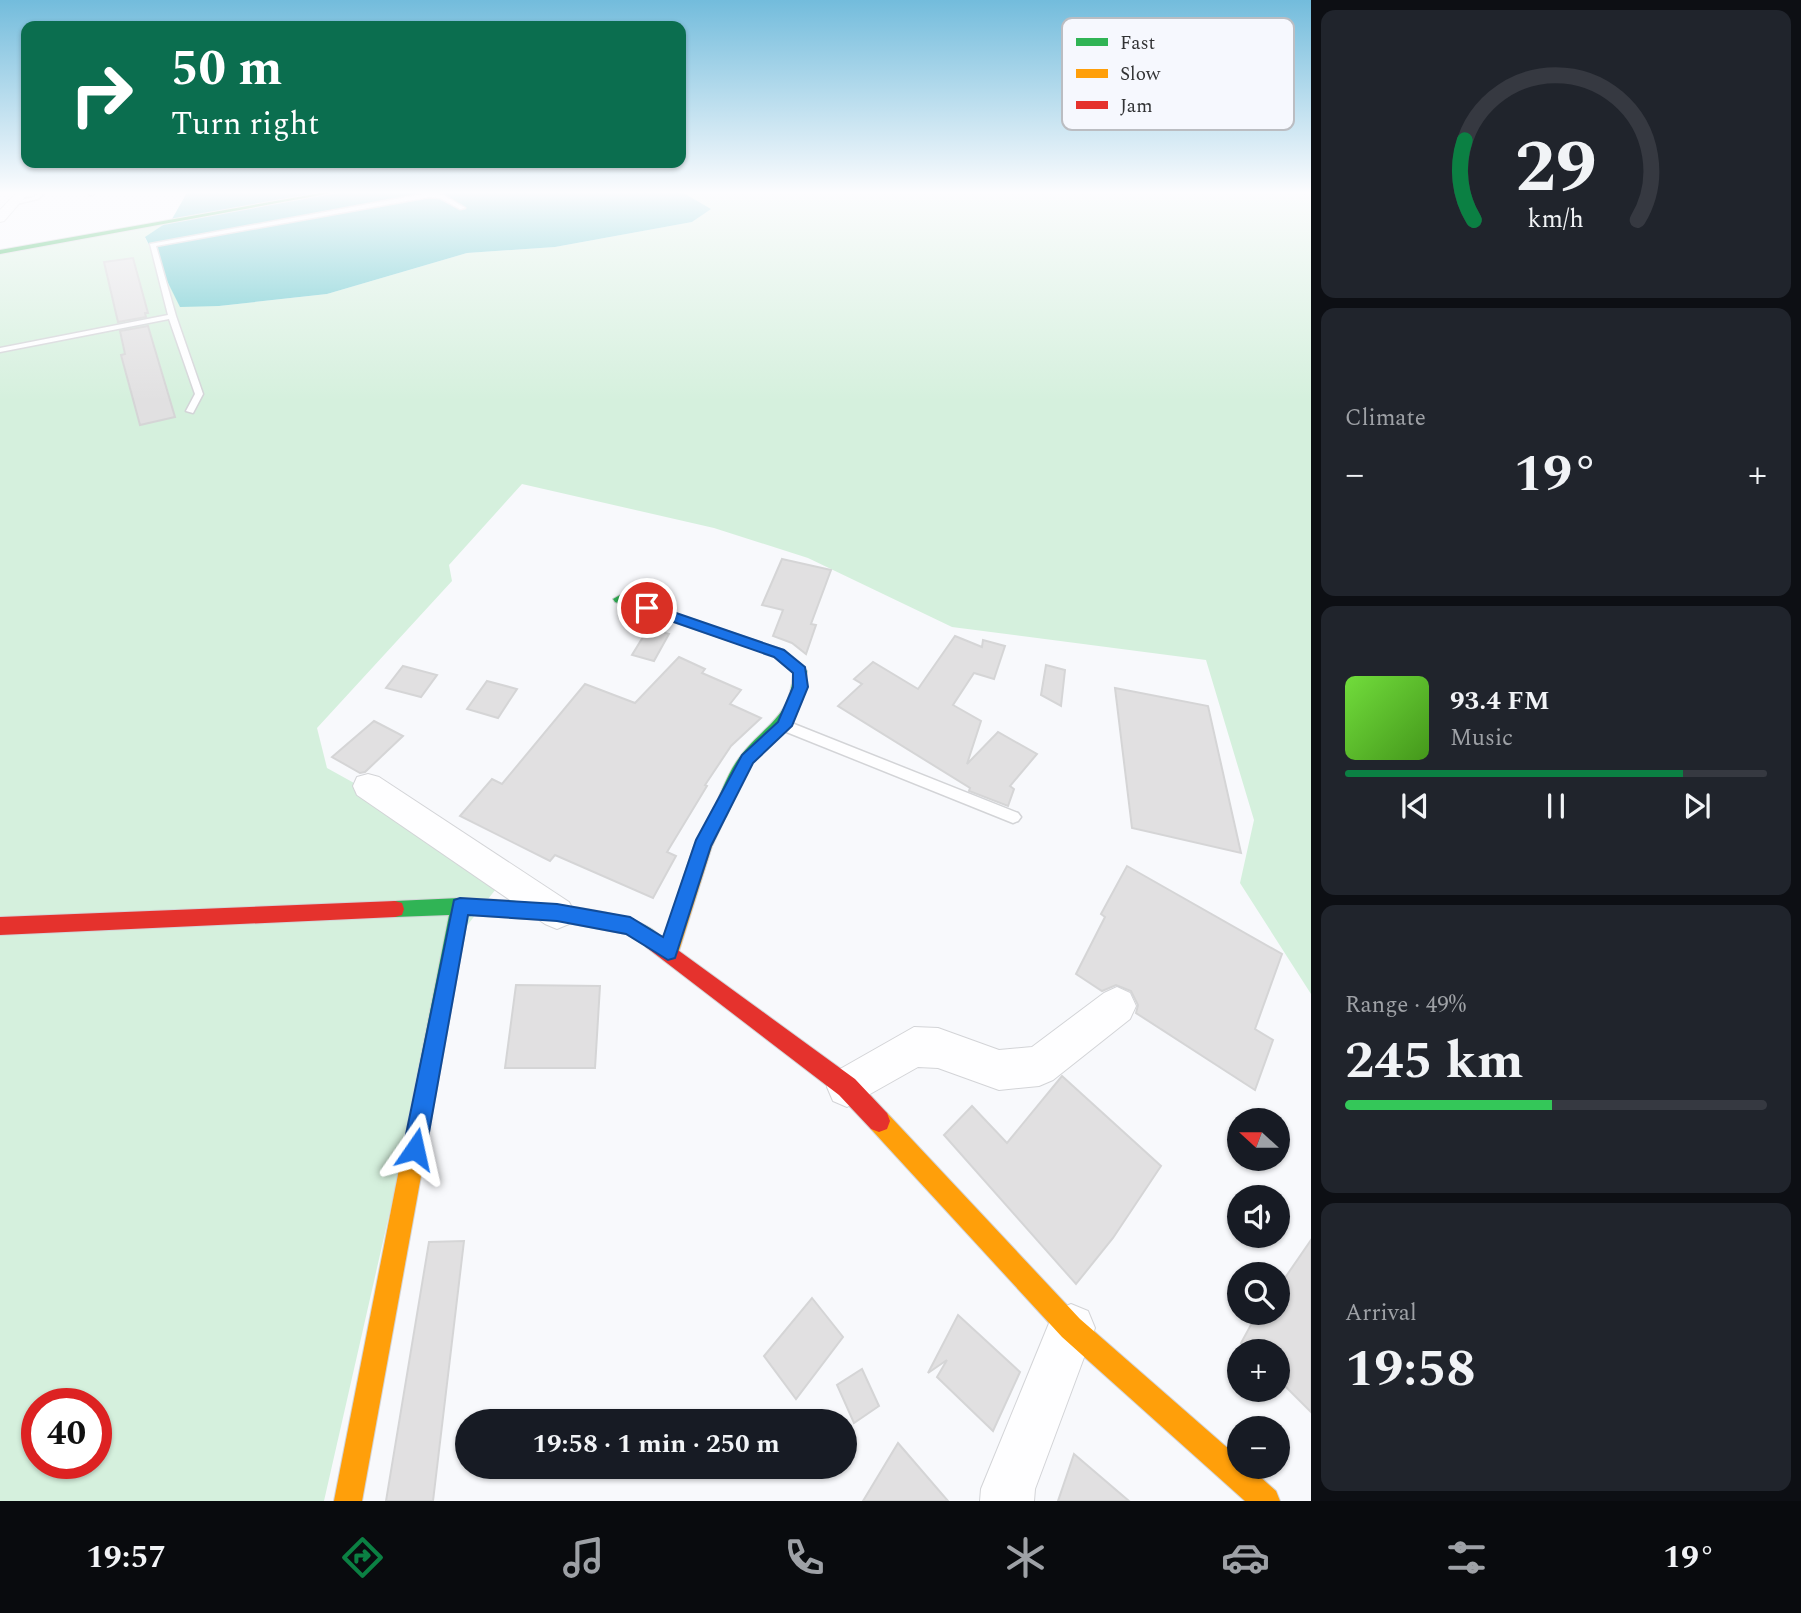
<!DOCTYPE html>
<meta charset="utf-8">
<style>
:root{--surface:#171b24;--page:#20242c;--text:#f1f3f6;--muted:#9ea1a6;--line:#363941;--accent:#0b8043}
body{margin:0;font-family:Spectral,serif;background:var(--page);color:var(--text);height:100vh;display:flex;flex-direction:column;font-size:26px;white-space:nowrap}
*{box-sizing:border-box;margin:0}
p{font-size:23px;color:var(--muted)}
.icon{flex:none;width:38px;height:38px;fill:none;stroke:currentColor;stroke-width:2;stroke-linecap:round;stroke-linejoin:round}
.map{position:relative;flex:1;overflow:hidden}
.details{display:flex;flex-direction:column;gap:10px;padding:10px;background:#0d0f14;width:490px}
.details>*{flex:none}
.hud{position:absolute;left:21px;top:21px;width:665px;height:147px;border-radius:14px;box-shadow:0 2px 5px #0004;background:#0b6e4f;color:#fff;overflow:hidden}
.needle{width:46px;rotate:291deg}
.tools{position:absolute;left:1227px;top:1108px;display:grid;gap:14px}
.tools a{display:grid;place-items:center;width:63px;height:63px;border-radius:50%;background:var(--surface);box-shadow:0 2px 5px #0004;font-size:35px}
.speed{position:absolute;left:21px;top:1388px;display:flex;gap:14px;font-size:35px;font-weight:700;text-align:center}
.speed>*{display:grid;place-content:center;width:91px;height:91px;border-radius:50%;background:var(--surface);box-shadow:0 2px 5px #0004;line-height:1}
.speed .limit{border:10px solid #d22;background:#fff;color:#111}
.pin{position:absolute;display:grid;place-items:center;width:60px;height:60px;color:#fff;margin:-30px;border:4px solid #fff;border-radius:50%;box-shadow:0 2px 7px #0007}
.me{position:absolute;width:77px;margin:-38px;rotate:11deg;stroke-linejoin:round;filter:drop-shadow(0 0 5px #0008)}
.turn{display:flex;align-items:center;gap:24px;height:147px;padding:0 35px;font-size:32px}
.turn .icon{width:91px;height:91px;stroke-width:2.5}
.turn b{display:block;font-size:49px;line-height:60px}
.big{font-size:52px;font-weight:700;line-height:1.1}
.details .tile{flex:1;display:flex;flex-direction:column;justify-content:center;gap:10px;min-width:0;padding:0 24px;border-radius:14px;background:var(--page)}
.details .dial{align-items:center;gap:0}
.dial svg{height:182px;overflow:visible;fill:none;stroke:var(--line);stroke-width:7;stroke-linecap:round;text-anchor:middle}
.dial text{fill:var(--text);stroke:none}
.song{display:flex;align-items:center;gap:21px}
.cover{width:84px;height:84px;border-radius:10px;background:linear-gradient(135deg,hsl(100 70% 55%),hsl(100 70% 35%))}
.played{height:7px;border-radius:4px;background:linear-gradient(90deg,var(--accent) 80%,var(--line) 80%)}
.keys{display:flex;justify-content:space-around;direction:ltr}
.heat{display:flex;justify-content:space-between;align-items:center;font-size:38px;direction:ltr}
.charge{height:10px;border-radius:5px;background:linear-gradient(90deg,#34c759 49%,var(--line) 0)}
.trip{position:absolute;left:455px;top:1409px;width:402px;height:70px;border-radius:35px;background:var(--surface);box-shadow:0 2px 5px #0004;font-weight:700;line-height:70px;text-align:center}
.dock{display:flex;height:112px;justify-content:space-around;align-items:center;background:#090b0e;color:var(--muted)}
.dock .icon{width:49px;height:49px}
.dock .active{color:var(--accent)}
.dock b{font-size:32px;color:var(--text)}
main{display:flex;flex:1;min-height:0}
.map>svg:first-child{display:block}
</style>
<main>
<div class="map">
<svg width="1311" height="1501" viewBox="0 0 1311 1501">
<rect width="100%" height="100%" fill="#f8f9fc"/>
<path fill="#d5f0dd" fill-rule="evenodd" d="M680,191H1311V994L1240,883L1254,820L1206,660L952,627L808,558L714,528L522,484L449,565L452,581L317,728L327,768L511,870L450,947L324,1501H0V251L172,219L145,238L180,306H219L327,294L467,253L555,247L692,222L710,209ZM37,1404H96V1463H37Z"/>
<path fill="#64c7cb" d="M188,191H680L711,209L692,222L555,247L467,253L327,294L219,306L180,307L145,237L172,219Z"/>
<g fill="#e1e0e1" stroke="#d5d5d6" stroke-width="2">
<path d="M133,258L148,313H145L146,317L118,322L104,262Z"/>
<path d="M148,326L175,417L140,425L121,355L125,354L120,331Z"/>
<path d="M782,559L831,570L811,624L816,625L806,654L792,643L773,636L783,610L762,605Z"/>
<path d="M648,629L669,634L654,661L632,655Z"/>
<path d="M955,636L982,647L983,640L1005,646L994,679L974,673L953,705L981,721L967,764L998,732L1037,754L1010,786L1014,789L1008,806L969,791L970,788L838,706L862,684L854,679L873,662L918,689Z"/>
<path d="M679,657L705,669L702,673L741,690L730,704L761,718L731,746L705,785L707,786L667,852L676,856L653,898L555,855L550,861L460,816L492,779L502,784L585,684L635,703Z"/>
<path d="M1046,665L1065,670L1061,706L1041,695Z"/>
<path d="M403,666L437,675L421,697L386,688Z"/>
<path d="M487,681L517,689L498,718L467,709Z"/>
<path d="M1115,688L1208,706L1241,853L1132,828Z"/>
<path d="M374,721L403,736L365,772L360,773L332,757Z"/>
<path d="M1127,866L1282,954L1255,1029L1273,1040L1255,1090L1136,1013L1138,1005L1131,991L1116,985L1102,991L1076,974L1105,917L1101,914Z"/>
<path d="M516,985L600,986L595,1068H505Z"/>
<path d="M1062,1076L1161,1166L1113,1238L1076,1284L944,1135L972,1106L1007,1143Z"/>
<path d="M1311,1240V1412L1278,1379V1351H1249L1241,1343L1258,1312H1278V1288Z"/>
<path d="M464,1241L433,1501H386L429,1242Z"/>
<path d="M812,1298L843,1337L796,1399L764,1356Z"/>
<path d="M958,1315L1020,1372L993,1431L937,1377L947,1360L928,1373Z"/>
<path d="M862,1369L879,1406L854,1423L837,1385Z"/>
<path d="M898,1443L948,1501H863Z"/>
<path d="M1074,1454L1129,1501H1058Z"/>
</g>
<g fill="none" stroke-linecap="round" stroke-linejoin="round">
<defs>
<g id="lane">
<path d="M40,191H46L38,199L16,204L13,202L34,197Z"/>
<path d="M91,191H97L93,195H89Z"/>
<path d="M429,193L443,195L465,208L460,209L440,198L429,197L156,246L176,316L203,394L193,413L186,411L195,394L169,319L0,352V348L168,315L150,244Z"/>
<path d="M784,720L1018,813L1021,817L1018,821L1013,823L1008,821L779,729L777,725Z"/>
</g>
<g id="street">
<path d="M18,191H30L4,221L0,222V210Z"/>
<path d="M368,774L379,777L569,902L575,913L569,924L557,929L545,924L357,795L353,786L357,777Z"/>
<path d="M1117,987L1130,993L1136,1006L1130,1019L1053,1080L1039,1086L999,1090L938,1068L918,1067L847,1107L833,1101L827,1087L833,1073L914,1027L938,1028L999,1050L1032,1047L1104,993Z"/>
<path d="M1071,1304L1088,1311L1095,1328L1035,1489L1034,1501H980L981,1489L1054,1311Z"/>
</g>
<g id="fast">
<path d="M332,191H343L0,254V250Z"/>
<path d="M620,595L784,650L807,671C807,722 775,730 750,767C740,782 734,801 726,817L720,819L714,817L712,812C721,794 727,774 739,758C763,725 791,719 793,673L774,656L615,602L613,599Z"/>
<path d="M460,898C499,900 646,904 663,941L660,947L653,950L626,934L557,921L468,915L437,1088L434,1096L426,1099L418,1096L415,1088L449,915L395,917L388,915L386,909L388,903L395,901Z"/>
</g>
<g id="slow">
<path d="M720,805L726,807L728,812L712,846L679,951L676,957L669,960L662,957L659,951L694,846L714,807Z"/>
<path d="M426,1077L434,1080L437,1088L362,1501H334L415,1088L418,1080Z"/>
<path d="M879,1110L887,1113L1080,1319L1239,1458V1466H1248L1276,1491L1280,1501H1245L1062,1337L871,1129L868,1121L871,1113Z"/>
</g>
<g id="jam">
<path d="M395,901L402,903L404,909L402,915L395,917L0,935V917Z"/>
<path d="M653,932L855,1079L887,1113L890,1121L887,1129L879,1132L871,1129L839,1095L646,947L643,941L646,935Z"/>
</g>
</defs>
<use href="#lane" stroke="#d3d4d7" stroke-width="3"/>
<use href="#street" stroke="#d3d4d7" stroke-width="2"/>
<use href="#fast" stroke="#d3d4d7" stroke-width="2"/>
<use href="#slow" stroke="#d3d4d7" stroke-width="2"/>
<use href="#jam" stroke="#d3d4d7" stroke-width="2"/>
<use href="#lane" fill="#fefeff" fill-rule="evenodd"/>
<use href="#street" fill="#fefeff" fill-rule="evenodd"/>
<use href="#fast" fill="#30b455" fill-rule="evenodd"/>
<use href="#slow" fill="#ff9f0a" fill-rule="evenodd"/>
<use href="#jam" fill="#e5322d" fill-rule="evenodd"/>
</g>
<linearGradient id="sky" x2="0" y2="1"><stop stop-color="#73bcdc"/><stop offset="0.48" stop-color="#fcfcfe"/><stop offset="1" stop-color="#fcfcfe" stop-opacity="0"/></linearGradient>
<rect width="1311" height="401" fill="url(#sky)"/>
<path fill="#1a73e8" stroke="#114b97" stroke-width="2" d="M647,603L784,650L805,667L808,687L792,726L753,763L711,846L675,958L668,960L626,934L557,921L468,915L426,1149L423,1157L415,1161L407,1157L403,1149L454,900L460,898L557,904L630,917L663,937L696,840L742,755L778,722L793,687V673L774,657L642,611V605Z"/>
<rect x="1062" y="18" width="232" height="112" rx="10" fill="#f6f8fe" stroke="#bbbdc2" stroke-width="2"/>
<rect x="1076" y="38" width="32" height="8" fill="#30b455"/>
<rect x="1076" y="69" width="32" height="9" fill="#ff9f0a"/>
<rect x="1076" y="101" width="32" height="8" fill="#e5322d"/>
<g font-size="19" fill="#323335">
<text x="1120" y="49">Fast</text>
<text x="1120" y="80">Slow</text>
<text x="1120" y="112">Jam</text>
</g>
</svg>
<div class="tools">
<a><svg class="needle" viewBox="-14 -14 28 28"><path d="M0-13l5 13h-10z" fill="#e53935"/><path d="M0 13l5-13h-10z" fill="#9ea1a6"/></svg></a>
<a><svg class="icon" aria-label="sound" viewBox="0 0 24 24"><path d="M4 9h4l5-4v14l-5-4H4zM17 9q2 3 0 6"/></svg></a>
<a><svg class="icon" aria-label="search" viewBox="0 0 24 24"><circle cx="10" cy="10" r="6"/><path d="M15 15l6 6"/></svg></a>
<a>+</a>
<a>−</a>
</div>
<div class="speed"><div class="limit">40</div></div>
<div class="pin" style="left:647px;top:608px;background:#d93025"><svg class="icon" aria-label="arrive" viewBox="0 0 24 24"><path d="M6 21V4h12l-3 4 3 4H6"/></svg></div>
<svg class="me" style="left:415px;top:1149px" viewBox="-20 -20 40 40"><path d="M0-17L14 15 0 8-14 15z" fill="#1a73e8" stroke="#fff" stroke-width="4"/></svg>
<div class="trip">19:58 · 1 min · 250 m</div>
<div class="hud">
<div class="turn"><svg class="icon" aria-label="right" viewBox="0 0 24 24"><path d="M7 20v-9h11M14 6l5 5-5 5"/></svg><div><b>50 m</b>Turn right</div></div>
</div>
</div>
<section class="details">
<div class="tile dial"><svg viewBox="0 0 100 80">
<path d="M14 69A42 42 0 1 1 86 69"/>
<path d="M14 69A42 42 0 0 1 10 34" stroke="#0b8043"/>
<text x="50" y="56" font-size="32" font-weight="700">29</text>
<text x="50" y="72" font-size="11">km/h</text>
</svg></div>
<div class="tile"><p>Climate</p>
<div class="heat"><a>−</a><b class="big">19°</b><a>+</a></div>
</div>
<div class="tile">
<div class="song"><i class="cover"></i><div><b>93.4 FM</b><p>Music</p></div></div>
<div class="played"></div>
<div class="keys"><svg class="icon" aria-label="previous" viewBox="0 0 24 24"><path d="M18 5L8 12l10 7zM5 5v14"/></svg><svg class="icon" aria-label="pause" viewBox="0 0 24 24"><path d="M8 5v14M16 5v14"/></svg><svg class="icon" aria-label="next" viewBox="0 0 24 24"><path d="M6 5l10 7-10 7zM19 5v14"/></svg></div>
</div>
<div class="tile"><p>Range · 49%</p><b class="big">245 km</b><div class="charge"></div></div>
<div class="tile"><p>Arrival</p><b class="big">19:58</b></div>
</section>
</main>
<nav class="dock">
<b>19:57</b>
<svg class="icon active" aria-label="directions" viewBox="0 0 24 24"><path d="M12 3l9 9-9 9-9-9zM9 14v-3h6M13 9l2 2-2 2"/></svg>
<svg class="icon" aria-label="music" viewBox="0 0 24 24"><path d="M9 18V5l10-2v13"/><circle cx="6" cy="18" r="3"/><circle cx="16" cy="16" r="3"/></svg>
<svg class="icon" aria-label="phone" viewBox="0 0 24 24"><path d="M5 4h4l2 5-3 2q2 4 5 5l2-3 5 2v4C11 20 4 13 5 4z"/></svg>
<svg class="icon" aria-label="climate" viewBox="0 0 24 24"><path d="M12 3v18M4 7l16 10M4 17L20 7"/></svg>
<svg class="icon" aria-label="car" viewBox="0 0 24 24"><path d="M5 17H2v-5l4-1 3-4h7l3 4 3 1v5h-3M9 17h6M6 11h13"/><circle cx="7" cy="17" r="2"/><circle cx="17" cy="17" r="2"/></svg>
<svg class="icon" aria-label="filters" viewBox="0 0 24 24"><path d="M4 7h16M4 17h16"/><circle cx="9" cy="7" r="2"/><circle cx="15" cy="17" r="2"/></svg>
<b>19°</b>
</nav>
